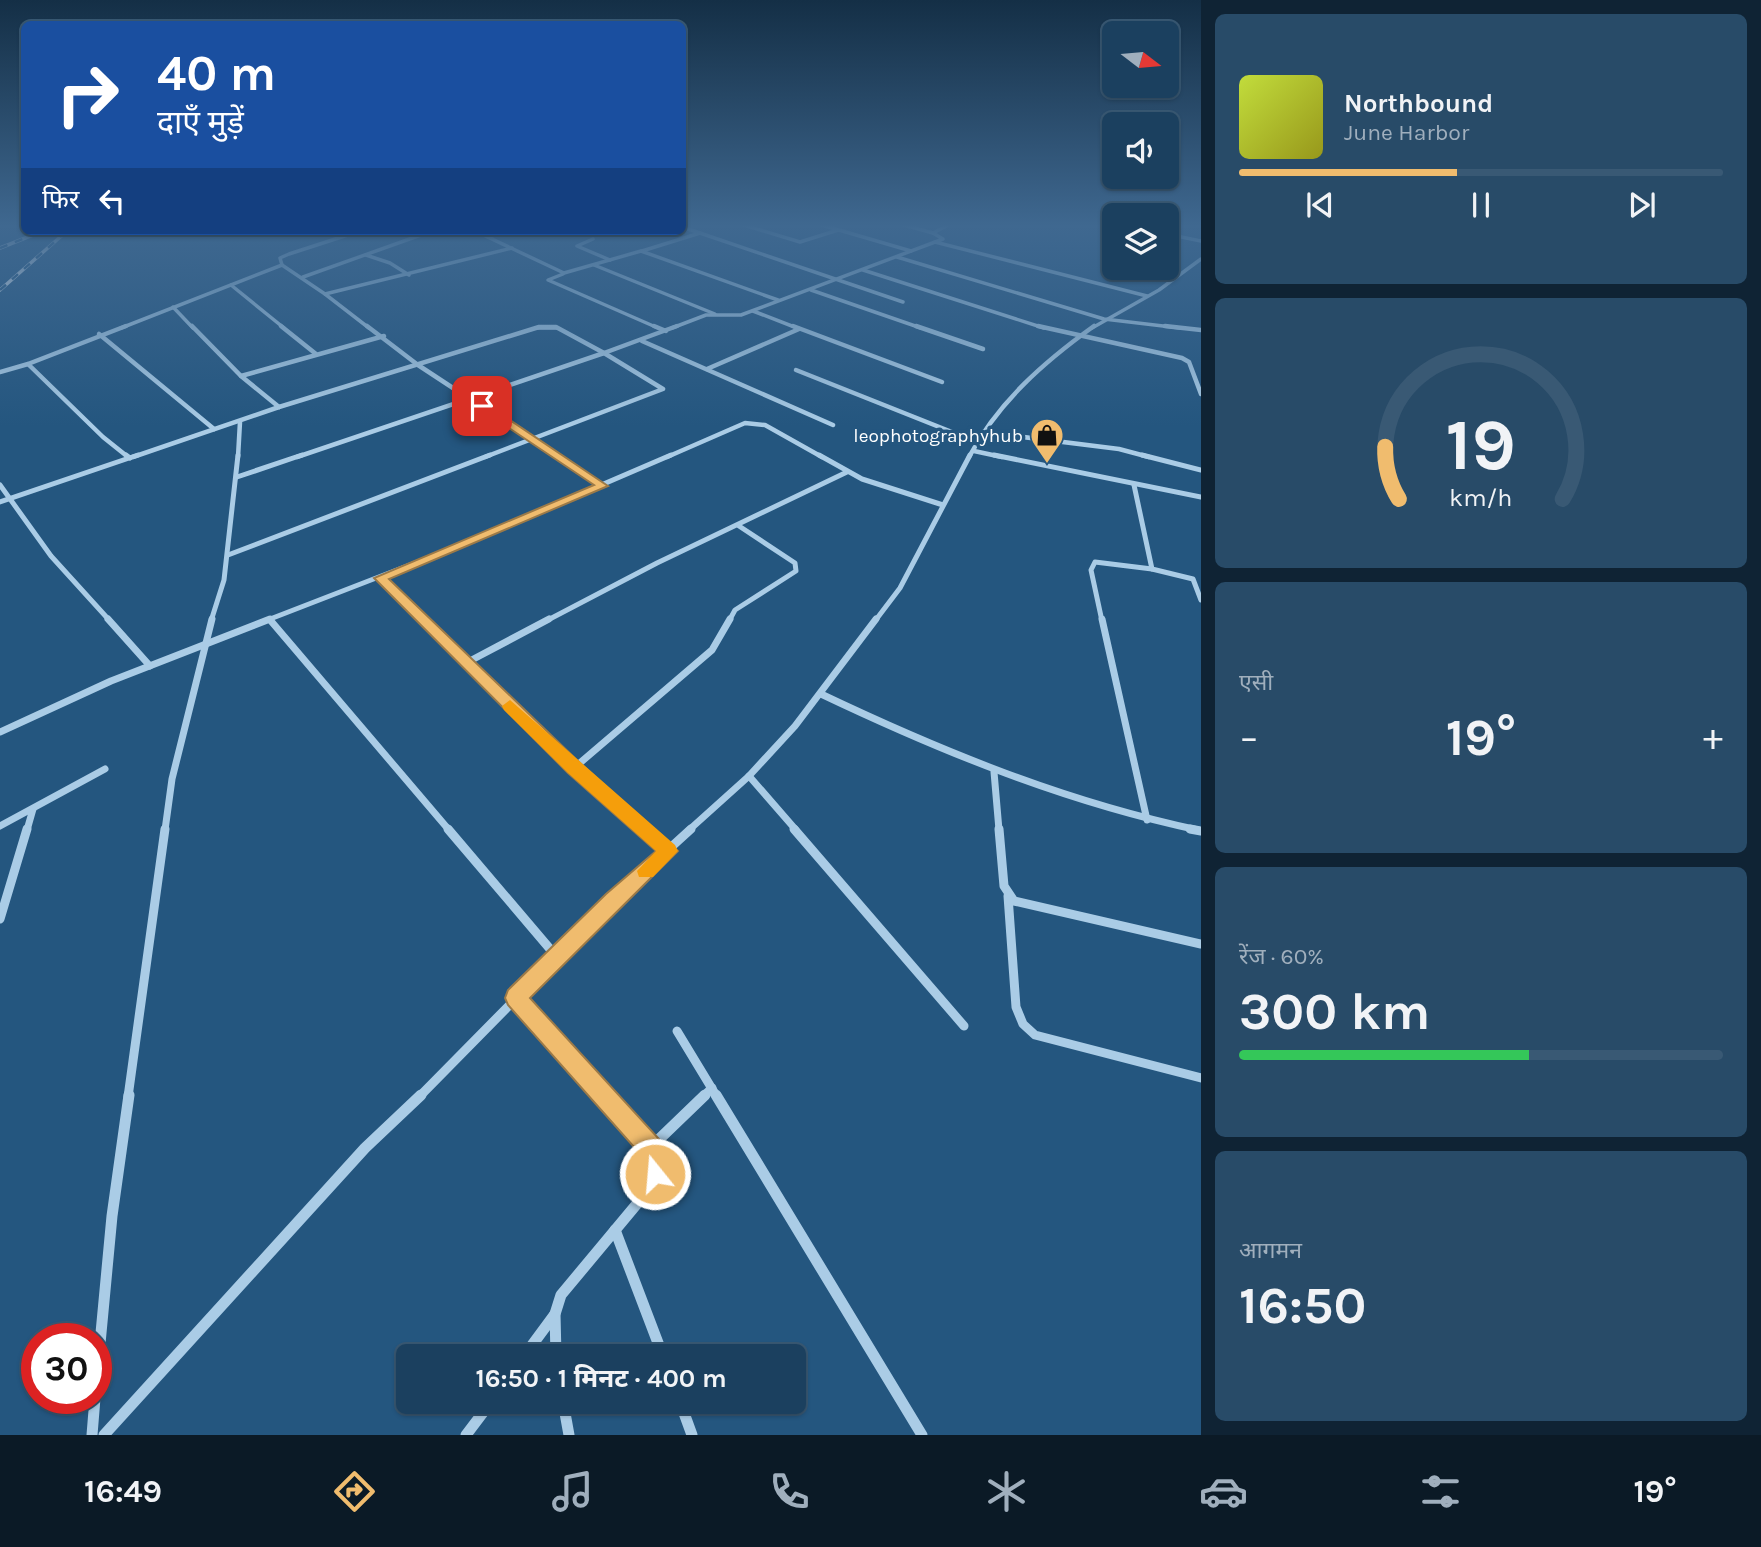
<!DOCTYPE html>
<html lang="hi">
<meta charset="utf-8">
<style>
:root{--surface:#1b405f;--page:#284b68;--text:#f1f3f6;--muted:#a0afbd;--line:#395974;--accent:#f0bc6e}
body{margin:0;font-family:Karla,"Noto Sans Devanagari",sans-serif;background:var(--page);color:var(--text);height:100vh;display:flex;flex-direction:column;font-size:26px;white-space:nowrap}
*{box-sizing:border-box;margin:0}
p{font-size:23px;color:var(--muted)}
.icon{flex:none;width:38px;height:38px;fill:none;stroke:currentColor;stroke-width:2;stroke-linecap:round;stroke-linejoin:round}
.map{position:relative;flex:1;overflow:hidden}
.panel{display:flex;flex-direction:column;gap:14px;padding:14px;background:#0f2334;width:560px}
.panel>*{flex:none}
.guide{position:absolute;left:21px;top:21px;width:665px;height:214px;border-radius:10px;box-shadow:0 2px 5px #0004,0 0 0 2px var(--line);background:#1a4fa0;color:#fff;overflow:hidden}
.needle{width:46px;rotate:106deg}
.tools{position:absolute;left:1102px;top:21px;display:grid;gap:14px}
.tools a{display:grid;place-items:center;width:77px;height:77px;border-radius:10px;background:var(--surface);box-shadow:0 2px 5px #0004,0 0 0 2px var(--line);font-size:35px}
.speed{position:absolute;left:21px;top:1323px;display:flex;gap:14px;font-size:35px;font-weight:700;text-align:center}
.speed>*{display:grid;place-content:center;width:91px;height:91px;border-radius:50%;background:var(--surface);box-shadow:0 2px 5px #0004,0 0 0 2px var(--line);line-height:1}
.speed .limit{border:10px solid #d22;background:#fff;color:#111}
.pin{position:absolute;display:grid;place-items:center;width:60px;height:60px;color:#fff;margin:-30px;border-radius:14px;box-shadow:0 4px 10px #0006}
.me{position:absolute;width:77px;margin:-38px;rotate:343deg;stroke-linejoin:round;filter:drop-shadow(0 0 5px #0008)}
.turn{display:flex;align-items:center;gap:24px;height:147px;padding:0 21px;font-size:32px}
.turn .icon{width:91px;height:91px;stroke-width:2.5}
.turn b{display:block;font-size:49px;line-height:60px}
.then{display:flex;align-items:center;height:66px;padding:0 21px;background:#0003;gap:14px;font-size:26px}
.big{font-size:52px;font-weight:700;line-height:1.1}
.panel .card{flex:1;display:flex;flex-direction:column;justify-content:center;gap:10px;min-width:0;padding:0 24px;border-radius:10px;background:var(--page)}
.panel .dial{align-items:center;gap:0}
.dial svg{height:182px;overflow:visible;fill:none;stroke:var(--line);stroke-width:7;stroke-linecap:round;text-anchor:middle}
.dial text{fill:var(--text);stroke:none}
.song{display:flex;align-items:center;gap:21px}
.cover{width:84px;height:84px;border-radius:10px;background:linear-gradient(135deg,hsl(70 70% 55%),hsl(60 70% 35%))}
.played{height:7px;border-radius:4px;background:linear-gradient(90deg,var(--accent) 45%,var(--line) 45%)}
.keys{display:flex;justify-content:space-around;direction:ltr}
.heat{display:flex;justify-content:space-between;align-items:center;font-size:38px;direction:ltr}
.charge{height:10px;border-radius:5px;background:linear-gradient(90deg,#34c759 60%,var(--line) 0)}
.trip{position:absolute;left:396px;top:1344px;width:410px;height:70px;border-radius:10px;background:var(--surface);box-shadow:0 2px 5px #0004,0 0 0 2px var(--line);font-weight:700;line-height:70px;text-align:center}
.menu{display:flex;height:112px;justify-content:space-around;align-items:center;background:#0b1a26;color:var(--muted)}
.menu .icon{width:49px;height:49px}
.menu .on{color:var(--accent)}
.menu b{font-size:32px;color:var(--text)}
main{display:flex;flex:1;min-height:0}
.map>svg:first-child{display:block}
</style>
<main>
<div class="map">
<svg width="1201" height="1435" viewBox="0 0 1201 1435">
<rect width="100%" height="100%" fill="#24567f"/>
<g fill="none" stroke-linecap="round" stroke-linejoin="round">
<g stroke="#aacce6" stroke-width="3.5">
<path d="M744,225L800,242L838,230"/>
<path d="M822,225L911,251"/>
<path d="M904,225L933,233"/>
<path d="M682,227L700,233"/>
<path d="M475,231L564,273L641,251L778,300"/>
<path d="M625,231L629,233"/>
<path d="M1167,234L1201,241"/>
<path d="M488,237L509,231"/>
<path d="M593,239L577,246L610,260"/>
<path d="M935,242L1147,296"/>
<path d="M642,251L700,233L903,302"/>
<path d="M366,255L390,263L409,275"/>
<path d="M897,257L1104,319L1180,328"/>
<path d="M282,265L325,294L512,248"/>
<path d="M594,265L715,314"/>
<path d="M863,270L1044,328"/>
<path d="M563,274L548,280L658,328"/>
<path d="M303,277L432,231"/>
<path d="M231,285L284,328"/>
<path d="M811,290L921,328"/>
<path d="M325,294L369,328"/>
<path d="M173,307L193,328"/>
<path d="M753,311L797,328"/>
<path d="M121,328L282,265L280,258L289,254L360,231"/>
<path d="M537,328H557"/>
<path d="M672,328L706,315H741L943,239L933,233L948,225"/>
<path d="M1092,328L1159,290L1201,259"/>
</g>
<g stroke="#aacce6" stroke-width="4.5">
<path d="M126,326L28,364L103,437L128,457"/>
<path d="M192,326L241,376L279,407"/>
<path d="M281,326L316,354"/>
<path d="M367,326L418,365L558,457"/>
<path d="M654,326L666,331"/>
<path d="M793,326L942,382"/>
<path d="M916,326L983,349"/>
<path d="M1038,326L1182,358L1189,362L1201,394"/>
<path d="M1165,326L1201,330"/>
<path d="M99,334L214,429"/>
<path d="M642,341L833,425"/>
<path d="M707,369L799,329"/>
<path d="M796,370L977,442"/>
<path d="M0,372L28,364"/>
<path d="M241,376L384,336"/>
<path d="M983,432L1119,449L1149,457"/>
<path d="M974,451L1002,457"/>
<path d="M133,457L279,407L539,327H556L604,353L677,326"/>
<path d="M238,457L240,422"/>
<path d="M297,457L604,353L663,389L485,457"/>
<path d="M667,457L745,423L765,425L822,457"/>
<path d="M969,457C998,402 1044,362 1094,326"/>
</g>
<g stroke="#aacce6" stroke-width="5">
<path d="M126,455L130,458"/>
<path d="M555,455L602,486"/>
<path d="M819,455L862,479L943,505"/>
<path d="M994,455L1201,497"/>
<path d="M1142,455L1201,470"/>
<path d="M237,477L302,455"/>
<path d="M0,485L51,556L110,621"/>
<path d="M1134,485L1152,569L1193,579L1201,600"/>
<path d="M0,502L138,455"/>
<path d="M228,555L490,455"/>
<path d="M381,578L425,621"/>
<path d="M211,621L224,580L238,455"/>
<path d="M265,621L464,544L671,455"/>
<path d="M546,621L657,563L847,472"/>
<path d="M729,621L735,610L796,571L795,563L739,526"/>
<path d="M875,621L900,588L970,455"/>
<path d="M1102,621L1091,570L1095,562L1152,569"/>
</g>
<g stroke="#aacce6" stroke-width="7">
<path d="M108,619L150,666"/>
<path d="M423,619L574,768L645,830"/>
<path d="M1102,619L1147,820"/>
<path d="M271,621L449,830"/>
<path d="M466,663L549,619"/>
<path d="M821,694C943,752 1066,802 1198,830"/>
<path d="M0,732L111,681L270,619"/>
<path d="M574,768L712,650L730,619"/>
<path d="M994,772L999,830"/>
<path d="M749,776L796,830"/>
<path d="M0,826L105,769"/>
<path d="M27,830L33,809"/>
<path d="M165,830L172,779L212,619"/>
<path d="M689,830L749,776L795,726L876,619"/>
</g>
<g stroke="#aacce6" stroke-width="9">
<path d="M448,829L556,956"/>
<path d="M643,829L668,851"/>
<path d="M794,829L964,1026"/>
<path d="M999,829L1004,886L1014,901L1201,944"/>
<path d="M1190,829L1201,831"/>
<path d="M1008,896L1016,1007L1023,1024L1035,1035L1201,1078"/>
<path d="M0,919L27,829"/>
<path d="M515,998L604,1097"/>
<path d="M677,1031L717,1097"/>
<path d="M128,1097L165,829"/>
<path d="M419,1097L613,900L691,829"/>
<path d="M703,1097L712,1088"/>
</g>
<g stroke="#aacce6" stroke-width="11">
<path d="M716,1095L922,1435"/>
<path d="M650,1148L705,1095"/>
<path d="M615,1230L663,1356"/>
<path d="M524,1356L555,1314"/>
<path d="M556,1356L555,1314L561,1295L646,1193L654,1171L650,1148L602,1095"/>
<path d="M96,1386L112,1216L129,1095"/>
<path d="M563,1402L569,1435"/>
<path d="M680,1402L692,1435"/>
<path d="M92,1435L95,1398"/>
<path d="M104,1435L365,1148L421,1095"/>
<path d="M466,1435L491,1402"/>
</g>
<defs>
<g id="rail">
<path d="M0,248L43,231"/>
<path d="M0,290L67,231"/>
</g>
</defs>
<use href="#rail" stroke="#fff" stroke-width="3.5"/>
<use href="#rail" stroke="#24567f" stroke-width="2.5" stroke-dasharray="8" stroke-linecap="butt"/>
</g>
<linearGradient id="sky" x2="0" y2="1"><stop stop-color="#142f46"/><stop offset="0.53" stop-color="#3f6890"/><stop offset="1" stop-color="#3f6890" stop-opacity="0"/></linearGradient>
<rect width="1201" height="426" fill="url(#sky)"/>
<path fill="#f0bc6e" stroke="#9c7a48" stroke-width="2" d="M479,404H486L608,486L389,579L580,763L678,851L530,998L659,1139C666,1155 671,1166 664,1183L655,1187L647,1183L642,1156L508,1005L505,998L508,990L606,894L656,851L568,773L374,578L594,485L479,408Z"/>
<path fill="#f59e0b" d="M510,700L675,845L678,851L653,877H639L637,871L656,851L568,773L504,710L502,706Z"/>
<defs>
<symbol id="shop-pin" viewBox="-11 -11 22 30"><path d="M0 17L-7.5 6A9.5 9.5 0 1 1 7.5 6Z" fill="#f0bc6e" stroke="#24567f"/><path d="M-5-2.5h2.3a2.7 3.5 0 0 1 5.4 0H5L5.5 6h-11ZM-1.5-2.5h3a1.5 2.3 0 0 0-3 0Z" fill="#111"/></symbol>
</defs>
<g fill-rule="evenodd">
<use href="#shop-pin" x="1028" y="416" width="38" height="52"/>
</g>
<g text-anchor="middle" stroke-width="7" stroke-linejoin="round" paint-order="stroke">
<g font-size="19" fill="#fff" stroke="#24567f" text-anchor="end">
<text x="1023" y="442">leophotographyhub</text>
</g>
</g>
</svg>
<div class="tools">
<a><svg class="needle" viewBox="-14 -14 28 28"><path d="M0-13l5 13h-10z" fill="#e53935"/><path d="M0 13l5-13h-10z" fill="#a0afbd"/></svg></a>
<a><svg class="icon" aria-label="sound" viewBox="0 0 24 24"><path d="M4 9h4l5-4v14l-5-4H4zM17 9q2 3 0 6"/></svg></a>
<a><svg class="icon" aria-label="layers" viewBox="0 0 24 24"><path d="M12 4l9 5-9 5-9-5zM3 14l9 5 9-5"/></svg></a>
</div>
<div class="speed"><div class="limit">30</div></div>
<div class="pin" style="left:482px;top:406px;background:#d93025"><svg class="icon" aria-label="arrive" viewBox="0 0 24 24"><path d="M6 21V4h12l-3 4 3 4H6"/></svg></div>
<svg class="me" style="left:655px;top:1174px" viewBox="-20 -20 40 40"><circle r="17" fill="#f0bc6e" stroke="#fff" stroke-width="3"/><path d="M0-11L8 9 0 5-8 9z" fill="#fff"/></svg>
<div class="trip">16:50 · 1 मिनट · 400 m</div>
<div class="guide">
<div class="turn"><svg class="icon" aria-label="right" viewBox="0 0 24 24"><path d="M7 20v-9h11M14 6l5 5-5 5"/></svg><div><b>40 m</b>दाएँ मुड़ें</div></div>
<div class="then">फिर<svg class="icon" aria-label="left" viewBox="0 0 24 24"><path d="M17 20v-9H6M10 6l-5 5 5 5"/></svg></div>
</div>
</div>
<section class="panel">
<div class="card">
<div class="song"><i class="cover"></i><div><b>Northbound</b><p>June Harbor</p></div></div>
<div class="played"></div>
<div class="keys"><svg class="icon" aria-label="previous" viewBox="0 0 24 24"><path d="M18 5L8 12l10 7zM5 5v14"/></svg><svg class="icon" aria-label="pause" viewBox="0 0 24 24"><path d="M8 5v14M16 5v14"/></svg><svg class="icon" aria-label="next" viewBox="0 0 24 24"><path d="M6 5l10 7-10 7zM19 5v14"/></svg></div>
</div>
<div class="card dial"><svg viewBox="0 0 100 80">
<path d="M14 69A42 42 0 1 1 86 69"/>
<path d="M14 69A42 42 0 0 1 8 46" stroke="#f0bc6e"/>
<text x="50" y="56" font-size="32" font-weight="700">19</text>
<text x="50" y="72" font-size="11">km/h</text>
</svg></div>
<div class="card"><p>एसी</p>
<div class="heat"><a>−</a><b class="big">19°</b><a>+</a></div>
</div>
<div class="card"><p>रेंज · 60%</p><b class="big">300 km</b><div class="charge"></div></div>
<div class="card"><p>आगमन</p><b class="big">16:50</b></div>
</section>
</main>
<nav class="menu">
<b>16:49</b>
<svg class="icon on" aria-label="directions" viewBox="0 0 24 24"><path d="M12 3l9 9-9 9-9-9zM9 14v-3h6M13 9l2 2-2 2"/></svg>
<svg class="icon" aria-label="music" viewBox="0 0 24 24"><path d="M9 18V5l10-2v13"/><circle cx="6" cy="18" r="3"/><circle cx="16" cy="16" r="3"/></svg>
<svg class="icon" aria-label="phone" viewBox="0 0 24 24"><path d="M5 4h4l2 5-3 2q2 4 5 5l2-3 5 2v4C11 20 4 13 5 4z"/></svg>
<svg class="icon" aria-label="climate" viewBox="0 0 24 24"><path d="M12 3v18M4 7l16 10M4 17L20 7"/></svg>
<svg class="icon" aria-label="car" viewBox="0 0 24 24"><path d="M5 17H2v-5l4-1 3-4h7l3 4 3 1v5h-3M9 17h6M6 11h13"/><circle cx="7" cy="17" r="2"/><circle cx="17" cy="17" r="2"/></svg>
<svg class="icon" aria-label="filters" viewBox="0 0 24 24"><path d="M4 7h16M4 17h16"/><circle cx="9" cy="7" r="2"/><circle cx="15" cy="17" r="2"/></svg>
<b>19°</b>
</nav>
